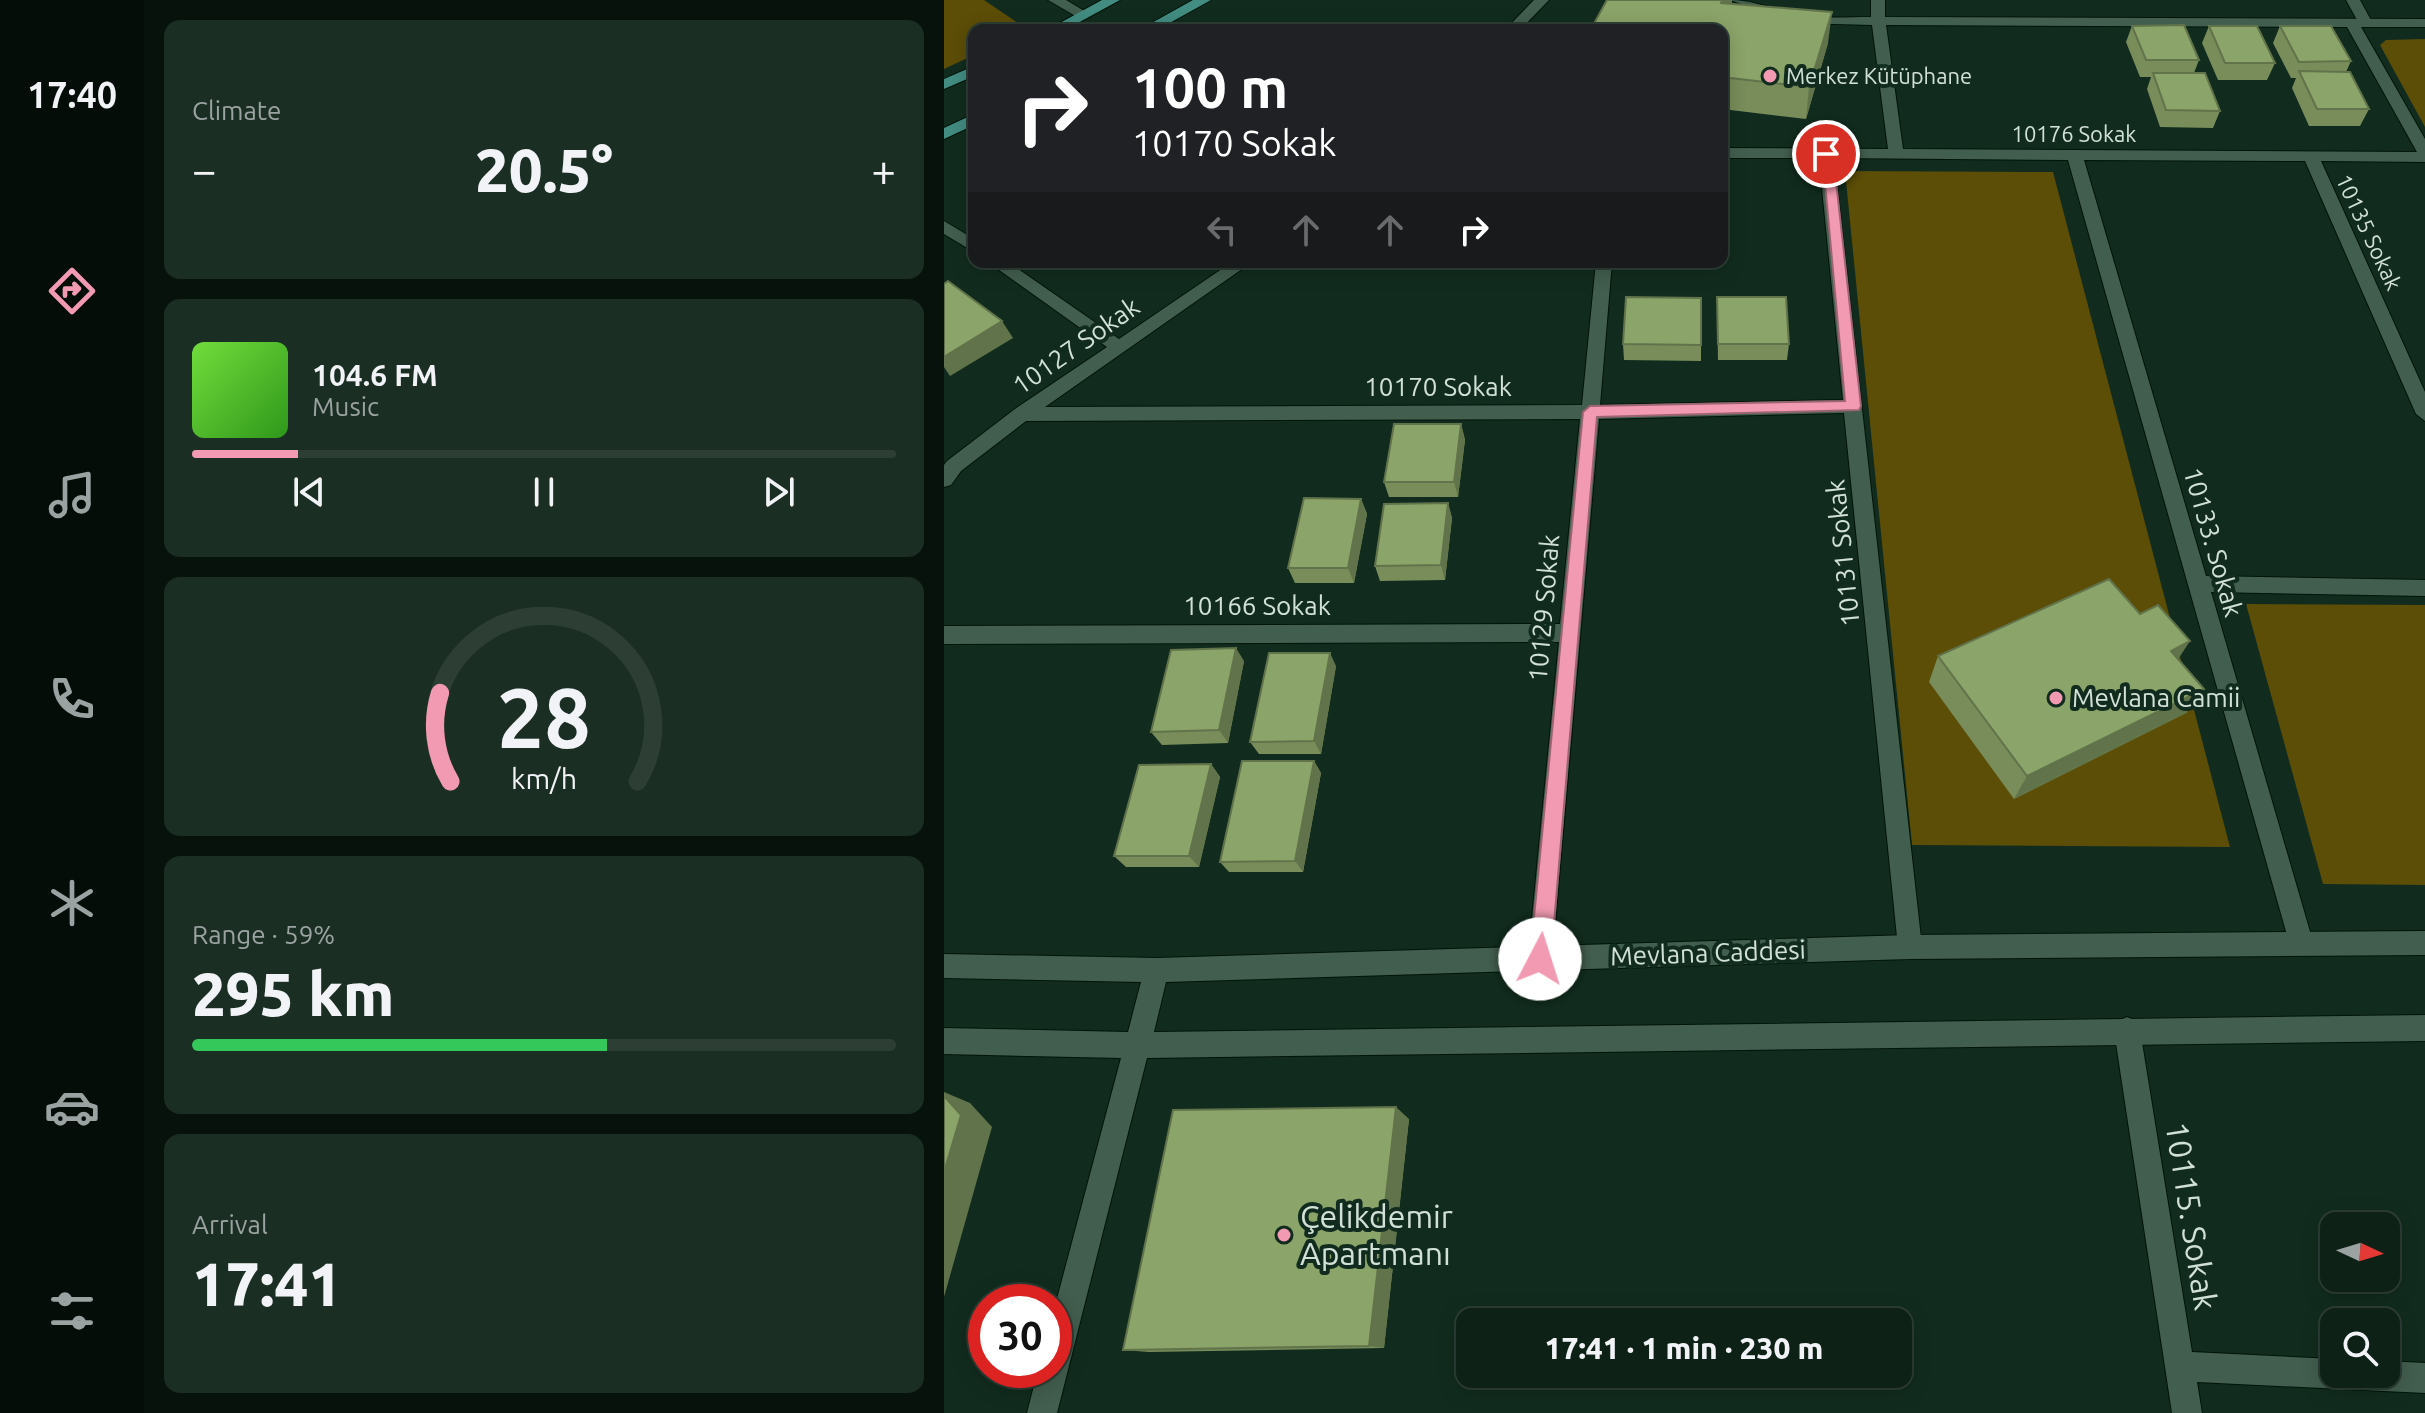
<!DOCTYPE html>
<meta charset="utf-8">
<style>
:root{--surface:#0d2116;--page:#1b2e23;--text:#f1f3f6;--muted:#9aa3a1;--line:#2d3e35;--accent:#f19ab1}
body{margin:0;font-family:Ubuntu,sans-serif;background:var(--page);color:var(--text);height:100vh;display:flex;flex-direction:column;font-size:30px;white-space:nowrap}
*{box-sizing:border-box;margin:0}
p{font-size:26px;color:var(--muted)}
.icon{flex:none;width:44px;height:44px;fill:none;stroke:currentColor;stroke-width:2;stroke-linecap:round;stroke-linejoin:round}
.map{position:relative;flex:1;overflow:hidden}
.details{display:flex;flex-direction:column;gap:20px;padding:20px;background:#07120c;width:800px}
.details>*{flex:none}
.top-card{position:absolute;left:24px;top:24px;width:760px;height:244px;border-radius:16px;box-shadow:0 4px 20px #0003,0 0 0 2px var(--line);background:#202124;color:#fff;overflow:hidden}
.needle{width:52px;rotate:94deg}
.buttons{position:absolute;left:1376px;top:1212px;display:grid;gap:16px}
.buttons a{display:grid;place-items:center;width:80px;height:80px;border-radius:16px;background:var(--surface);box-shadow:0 4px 20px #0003,0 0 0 2px var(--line);font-size:40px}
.speed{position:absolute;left:24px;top:1284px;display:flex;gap:16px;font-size:40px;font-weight:700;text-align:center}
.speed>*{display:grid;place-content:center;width:104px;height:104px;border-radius:50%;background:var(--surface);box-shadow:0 4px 20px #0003,0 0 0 2px var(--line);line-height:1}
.speed .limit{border:12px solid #d22;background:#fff;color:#111}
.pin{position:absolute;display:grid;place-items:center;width:68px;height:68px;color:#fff;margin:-34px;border:4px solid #fff;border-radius:50%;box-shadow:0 2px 8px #0007}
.me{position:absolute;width:88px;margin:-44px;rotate:5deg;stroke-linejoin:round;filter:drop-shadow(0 0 6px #0008)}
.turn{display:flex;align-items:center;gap:28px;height:168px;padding:0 32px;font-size:36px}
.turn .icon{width:104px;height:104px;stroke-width:2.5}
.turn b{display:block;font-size:56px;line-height:68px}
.lanes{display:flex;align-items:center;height:76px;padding:0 32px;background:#0003;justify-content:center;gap:40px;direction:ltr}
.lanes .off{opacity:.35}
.big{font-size:60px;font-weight:800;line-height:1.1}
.details .tile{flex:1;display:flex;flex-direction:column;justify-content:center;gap:12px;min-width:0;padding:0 28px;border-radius:16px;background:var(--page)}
.details .dial{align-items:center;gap:0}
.dial svg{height:208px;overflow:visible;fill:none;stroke:var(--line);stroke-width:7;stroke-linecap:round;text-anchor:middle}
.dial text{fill:var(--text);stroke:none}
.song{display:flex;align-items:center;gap:24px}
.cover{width:96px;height:96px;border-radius:12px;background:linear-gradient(135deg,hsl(100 70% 55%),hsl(110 70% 35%))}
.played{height:8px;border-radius:4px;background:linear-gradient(90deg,var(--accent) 15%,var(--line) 15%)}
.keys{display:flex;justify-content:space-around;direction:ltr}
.heat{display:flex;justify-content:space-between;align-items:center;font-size:44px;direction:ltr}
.charge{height:12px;border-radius:6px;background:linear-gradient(90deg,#34c759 59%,var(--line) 0)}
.trip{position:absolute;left:512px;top:1308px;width:456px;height:80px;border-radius:16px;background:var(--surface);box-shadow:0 4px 20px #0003,0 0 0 2px var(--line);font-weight:800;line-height:80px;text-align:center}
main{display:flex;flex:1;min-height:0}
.menu{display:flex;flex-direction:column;width:144px;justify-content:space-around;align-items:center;background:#050d09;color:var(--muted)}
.menu .icon{width:56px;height:56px}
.menu .selected{color:var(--accent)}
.menu b{font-size:36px;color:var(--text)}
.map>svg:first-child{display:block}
</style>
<main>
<nav class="menu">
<b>17:40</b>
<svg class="icon selected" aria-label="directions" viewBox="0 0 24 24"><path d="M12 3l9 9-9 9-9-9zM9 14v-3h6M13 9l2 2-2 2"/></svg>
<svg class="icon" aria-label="music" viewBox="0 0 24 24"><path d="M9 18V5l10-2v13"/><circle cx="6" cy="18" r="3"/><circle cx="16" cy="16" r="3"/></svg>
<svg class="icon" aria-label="phone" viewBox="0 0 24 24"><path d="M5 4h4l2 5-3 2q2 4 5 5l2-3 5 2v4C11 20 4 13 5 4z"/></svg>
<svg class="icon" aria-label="climate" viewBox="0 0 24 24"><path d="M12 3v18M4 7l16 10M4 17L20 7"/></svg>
<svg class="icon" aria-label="car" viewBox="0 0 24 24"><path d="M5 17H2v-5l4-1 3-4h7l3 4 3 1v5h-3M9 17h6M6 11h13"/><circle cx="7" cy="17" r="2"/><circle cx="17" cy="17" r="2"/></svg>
<svg class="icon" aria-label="filters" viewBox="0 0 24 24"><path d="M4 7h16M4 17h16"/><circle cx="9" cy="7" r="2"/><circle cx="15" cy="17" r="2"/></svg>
</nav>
<section class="details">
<div class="tile"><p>Climate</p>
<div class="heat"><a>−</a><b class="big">20.5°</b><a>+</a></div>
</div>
<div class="tile">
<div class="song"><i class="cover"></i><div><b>104.6 FM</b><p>Music</p></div></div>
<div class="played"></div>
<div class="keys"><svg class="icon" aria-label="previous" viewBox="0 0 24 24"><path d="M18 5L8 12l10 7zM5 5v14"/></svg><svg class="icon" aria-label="pause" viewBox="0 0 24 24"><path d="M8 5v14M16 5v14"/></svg><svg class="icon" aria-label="next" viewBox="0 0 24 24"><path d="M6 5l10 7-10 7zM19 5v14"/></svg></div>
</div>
<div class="tile dial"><svg viewBox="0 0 100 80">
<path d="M14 69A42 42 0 1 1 86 69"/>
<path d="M14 69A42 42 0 0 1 10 35" stroke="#f19ab1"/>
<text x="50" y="56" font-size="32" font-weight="700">28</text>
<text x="50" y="72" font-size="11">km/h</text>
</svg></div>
<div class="tile"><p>Range · 59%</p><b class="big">295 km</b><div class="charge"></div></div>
<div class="tile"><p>Arrival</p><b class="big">17:41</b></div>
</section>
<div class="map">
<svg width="1481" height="1413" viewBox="0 0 1481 1413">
<rect width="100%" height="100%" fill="#112c1e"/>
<g fill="#5c4d07">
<path d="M0,0H40L83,29L30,30V55L0,69Z"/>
<path d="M1481,39V127L1436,45L1442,40Z"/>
<path d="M901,171L1109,172L1286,847L968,845Z"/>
<path d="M1302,604L1481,605V885L1379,884Z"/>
</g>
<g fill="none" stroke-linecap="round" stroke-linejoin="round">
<defs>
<path id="pedestrian" d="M1402,0H1416L1429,24L1427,27H1417Z"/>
<g id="minor">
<path d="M104,0H122L147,15L135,18Z"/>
<path d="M590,0H605L576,30H561Z"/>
<path d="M786,0C812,0 831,11 855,15C879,19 904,17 927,17V0H941V17L1481,19V27H1417L1481,139V162L1377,161L1481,392V421L1472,414L1361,161L1140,160L1262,576L1481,580V596L1267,592L1369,942L1366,950L1357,954L1348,950L1345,942L1124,160L890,158L978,947L975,955L966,959L957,955L954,947L900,413L655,419L608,959L605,968L596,971L587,968L584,959L615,642L0,644V626L616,624L636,419L82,421L17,471L7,485L0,487V465L3,461L71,409L163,347L44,262H64L175,339L288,262H308L101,407L638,405L652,262H668L656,405L899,400L875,158H778V148L944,149L928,25L853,23ZM942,25L1403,27L1473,152L959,149Z"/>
<path d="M0,221L30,239V252L0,234Z"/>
<path d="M1183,1017L1192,1021L1196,1030L1248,1352L1390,1359V1374H1442V1361L1481,1363V1393L1253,1382L1258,1413H1228L1170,1030L1174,1021Z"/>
</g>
<path id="tertiary" d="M1481,931V955L966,959L222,982L210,1032L1481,1015V1041L203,1058L113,1413H83L94,1370H110V1310L177,1058L0,1054V1028L184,1032L197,982L0,978V954L213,958L966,935Z"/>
<g id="primary">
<path d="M158,0H176L121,30H103Z"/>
<path d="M249,0H267L213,30H195Z"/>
<path d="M30,66V76L0,89V79Z"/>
<path d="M30,114V125L0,139V128Z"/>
</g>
</defs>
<use href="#pedestrian" stroke="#001408" stroke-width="2"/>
<use href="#minor" stroke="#001408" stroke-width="2"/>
<use href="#tertiary" stroke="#001408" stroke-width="2"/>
<use href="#primary" stroke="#001408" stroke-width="2"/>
<use href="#pedestrian" fill="#425e4e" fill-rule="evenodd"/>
<use href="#minor" fill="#425e4e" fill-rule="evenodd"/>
<use href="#tertiary" fill="#425e4e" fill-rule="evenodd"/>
<use href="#primary" fill="#428c82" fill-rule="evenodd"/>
</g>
<g fill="#788d5a">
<path d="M788,3L884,43L862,119L778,109V30L647,29Z"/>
<path d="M1188,26L1255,60L1250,73L1276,111L1269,128L1216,127L1203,89L1207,77H1196L1182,42Z"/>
<path d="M1265,26L1331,63L1323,80H1274L1258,43Z"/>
<path d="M1336,26L1407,61L1402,72L1425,109L1416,126H1365L1348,88L1352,78H1347L1329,43Z"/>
<path d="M773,297L845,344L843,360H774Z"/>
<path d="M757,298V361L680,360L679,344Z"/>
<path d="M517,424L521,440L514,497H445L440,482Z"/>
<path d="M417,499L423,514L410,583H351L344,568Z"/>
<path d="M504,503L508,518L501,580L436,581L431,566Z"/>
<path d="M994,656L1234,659L1260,689L1242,713L1070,799L985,682Z"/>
<path d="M300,661L284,743L218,745L207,732Z"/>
<path d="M392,666L377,754H315L306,742Z"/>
<path d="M370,761L377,773L359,872H285L276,862Z"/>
<path d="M267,764L276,777L255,867H182L170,856Z"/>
<path d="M465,1119L440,1348L205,1352L179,1350Z"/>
</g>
<g fill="#61734a">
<path d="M778,0H788V7L777,3Z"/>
<path d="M888,12L884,43L862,119L865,87Z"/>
<path d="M58,321L69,338L6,376L0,367V357Z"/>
<path d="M517,424L521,440L514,497L510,482Z"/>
<path d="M417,499L423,514L410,583L404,568Z"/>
<path d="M504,503L508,518L501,580L497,565Z"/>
<path d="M1246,641L1229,667L1227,651Z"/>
<path d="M292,648L300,661L284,743L275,730Z"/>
<path d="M386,653L392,666L377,754L370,741Z"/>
<path d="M1260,689L1242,713L1070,799L1083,776Z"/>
<path d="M370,761L377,773L359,872L351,861Z"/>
<path d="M267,764L276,777L255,867L245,856Z"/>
<path d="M0,1092L26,1103L48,1127L0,1297Z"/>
<path d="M452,1107L465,1119L440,1348L425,1346Z"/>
</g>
<g fill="#8ba469" stroke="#61734a" stroke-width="2">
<path d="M663,0H778L777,3L888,12L865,87L778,77V30H578L582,23L647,29Z"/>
<path d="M1240,25L1255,60H1202L1188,26Z"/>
<path d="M1265,26H1313L1331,63H1281Z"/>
<path d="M1336,26H1387L1407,61L1355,62Z"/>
<path d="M1355,71L1406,72L1425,109H1373Z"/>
<path d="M1209,73H1261L1276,111L1222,110Z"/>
<path d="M4,281L58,321L0,357V284Z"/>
<path d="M682,297L757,298V345L679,344Z"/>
<path d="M773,297H842L845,344H774Z"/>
<path d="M450,424H517L510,482H440Z"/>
<path d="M360,498L417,499L404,568H344Z"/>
<path d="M504,503L497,565L431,566L440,504Z"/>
<path d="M1165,579L1196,614L1214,605L1246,641L1227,651L1260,689L1083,776L994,656Z"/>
<path d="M292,648L275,730L207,732L227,650Z"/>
<path d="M325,653H386L370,741L306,742Z"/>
<path d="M298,761H370L351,861L276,862Z"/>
<path d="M267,764L245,856H170L195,765Z"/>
<path d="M0,1096L17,1115L0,1172Z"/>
<path d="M452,1107L425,1346L179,1350L229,1110Z"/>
</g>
<path fill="#f19ab1" stroke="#9d6473" stroke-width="2" d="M878,151L889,154L917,406L915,410L653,417L607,959L604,966L596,969L589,966L586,959L639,412L646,406L901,401Z"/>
<g fill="#f19ab1" stroke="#112c1e" stroke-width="3">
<circle cx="826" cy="76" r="8"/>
<circle cx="1112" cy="698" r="8"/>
<circle cx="340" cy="1235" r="8"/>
</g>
<g text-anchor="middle" stroke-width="8" stroke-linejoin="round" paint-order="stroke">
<g font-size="22" fill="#d2e1d7" stroke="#112c1e" text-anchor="start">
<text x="842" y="84">Merkez Kütüphane</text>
</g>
<g font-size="22" fill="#d2e1d7" stroke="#112c1e">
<text x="1130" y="142">10176 Sokak</text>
<text transform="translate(1425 232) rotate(65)" y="8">10135 Sokak</text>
</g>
<g font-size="26" fill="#d2e1d7" stroke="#112c1e">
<text transform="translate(132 346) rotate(-35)" y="9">10127 Sokak</text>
<text x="494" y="396">10170 Sokak</text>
<text transform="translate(1269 542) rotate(74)" y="9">10133. Sokak</text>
<text transform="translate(899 553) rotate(-96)" y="9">10131 Sokak</text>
<text x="313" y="615">10166 Sokak</text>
<text transform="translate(600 608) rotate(-85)" y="9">10129 Sokak</text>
<text transform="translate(764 953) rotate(-2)" y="9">Mevlana Caddesi</text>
</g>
<g font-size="26" fill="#d2e1d7" stroke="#112c1e" text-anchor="start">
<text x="1128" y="707">Mevlana Camii</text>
</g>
<g font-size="32" fill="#d2e1d7" stroke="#112c1e">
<text transform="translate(1247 1216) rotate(81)" y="11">10115. Sokak</text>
</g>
<g font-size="32" fill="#d2e1d7" stroke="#112c1e" text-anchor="start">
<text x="356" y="1228">Çelikdemir<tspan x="356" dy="37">Apartmanı</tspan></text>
</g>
</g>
</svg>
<div class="buttons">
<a><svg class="needle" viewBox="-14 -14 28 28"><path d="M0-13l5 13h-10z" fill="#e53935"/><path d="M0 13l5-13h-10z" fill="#9aa3a1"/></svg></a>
<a><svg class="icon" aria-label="search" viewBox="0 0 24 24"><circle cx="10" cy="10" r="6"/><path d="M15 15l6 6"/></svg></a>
</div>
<div class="speed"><div class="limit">30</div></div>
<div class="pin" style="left:882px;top:154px;background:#d93025"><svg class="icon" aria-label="arrive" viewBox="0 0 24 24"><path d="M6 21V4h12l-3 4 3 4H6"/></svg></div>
<svg class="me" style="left:596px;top:959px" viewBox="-20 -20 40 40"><circle r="19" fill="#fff"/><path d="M0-13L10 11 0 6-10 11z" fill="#f19ab1"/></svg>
<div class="trip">17:41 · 1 min · 230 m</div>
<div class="top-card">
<div class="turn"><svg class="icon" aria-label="right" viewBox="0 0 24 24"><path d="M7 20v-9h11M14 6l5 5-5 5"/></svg><div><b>100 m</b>10170 Sokak</div></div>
<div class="lanes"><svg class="icon off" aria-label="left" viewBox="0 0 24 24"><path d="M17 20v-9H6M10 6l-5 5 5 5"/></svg><svg class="icon off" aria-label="ahead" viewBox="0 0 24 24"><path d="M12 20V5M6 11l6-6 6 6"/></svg><svg class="icon off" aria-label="ahead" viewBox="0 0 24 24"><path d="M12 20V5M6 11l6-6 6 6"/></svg><svg class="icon" aria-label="right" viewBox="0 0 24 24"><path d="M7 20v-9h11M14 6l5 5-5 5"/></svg></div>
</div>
</div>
</main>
